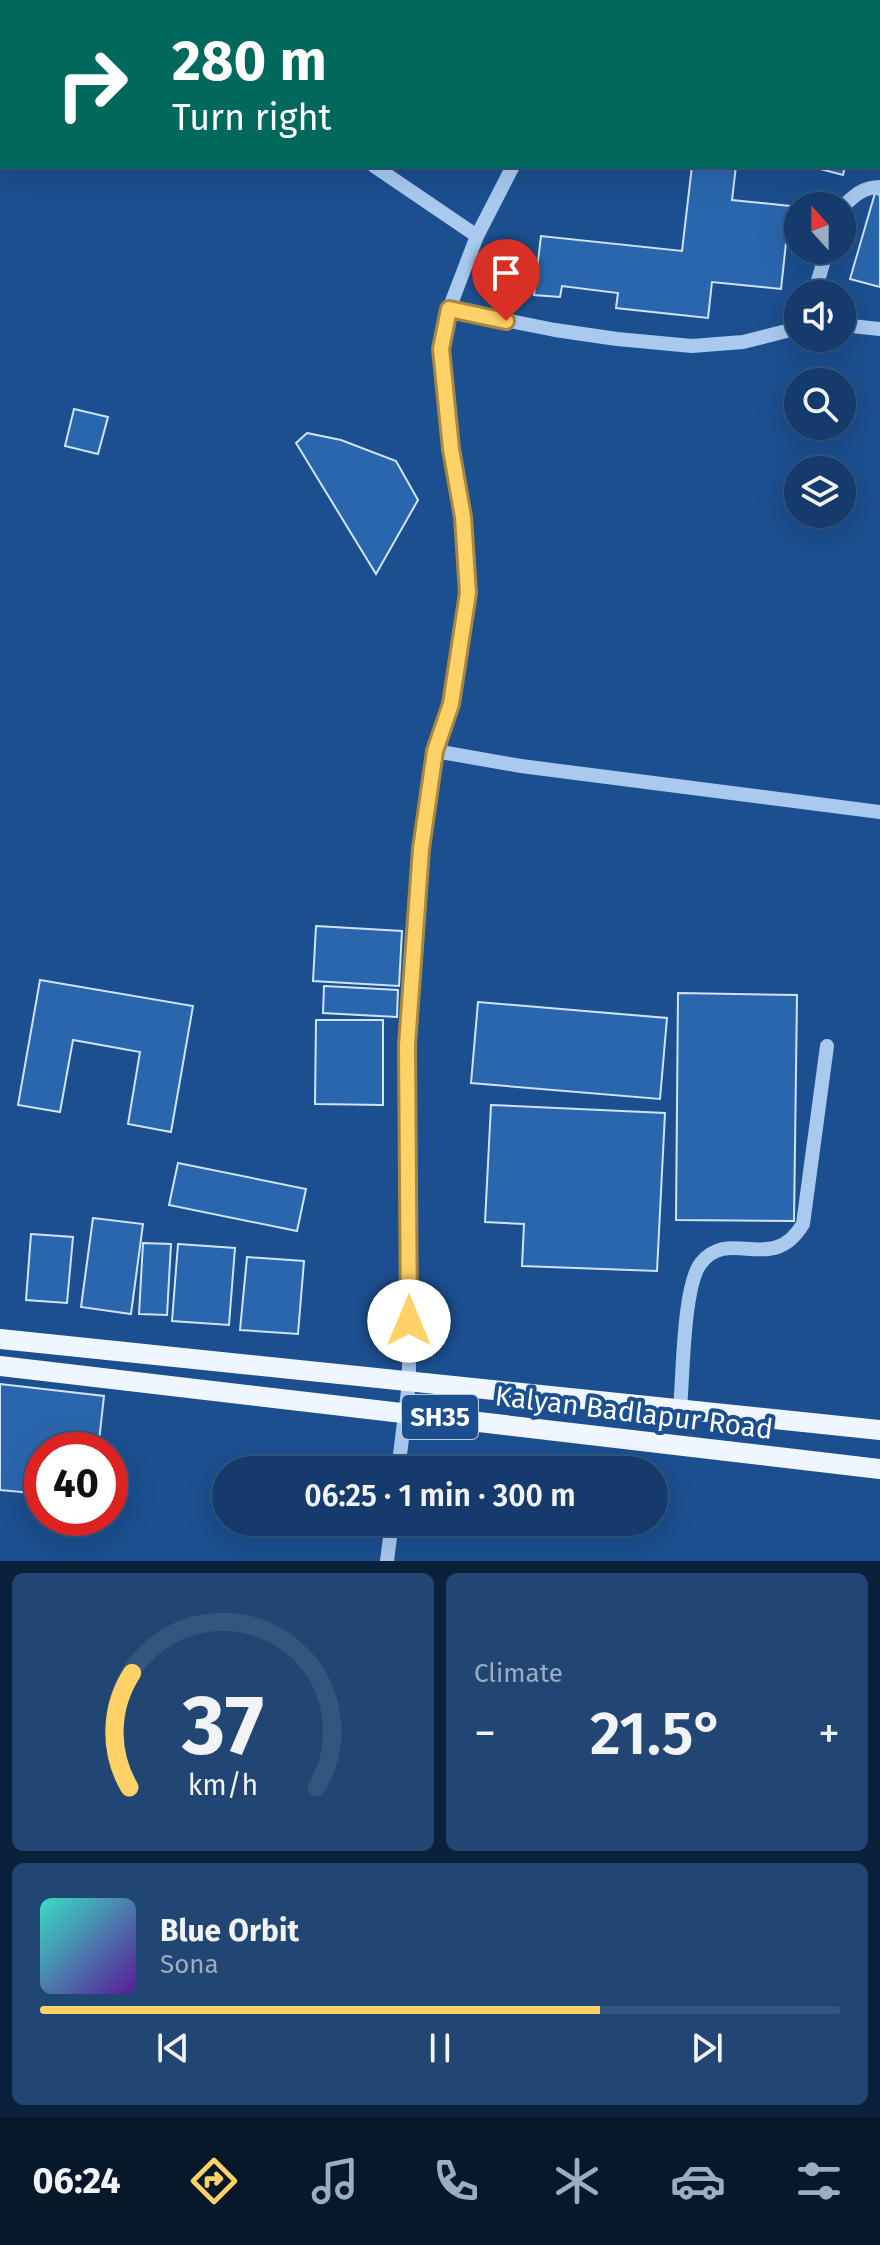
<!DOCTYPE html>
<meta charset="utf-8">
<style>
:root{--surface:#143b6b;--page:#214673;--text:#f1f3f6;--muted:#9dadc1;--line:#33557e;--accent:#ffd166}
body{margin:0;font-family:"Fira Sans",sans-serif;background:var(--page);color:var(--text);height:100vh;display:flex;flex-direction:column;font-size:30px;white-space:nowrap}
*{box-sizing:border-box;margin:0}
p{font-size:26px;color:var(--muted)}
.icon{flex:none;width:44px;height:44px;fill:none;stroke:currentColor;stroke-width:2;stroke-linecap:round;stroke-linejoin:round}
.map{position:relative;height:1561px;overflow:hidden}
.details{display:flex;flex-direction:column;gap:12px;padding:12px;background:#0b203b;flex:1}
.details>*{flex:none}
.banner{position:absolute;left:0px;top:0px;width:880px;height:168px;box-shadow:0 8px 32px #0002,0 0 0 2px var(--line);background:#00695c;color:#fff;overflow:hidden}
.needle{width:52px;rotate:339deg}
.tools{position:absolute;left:784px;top:192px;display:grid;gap:16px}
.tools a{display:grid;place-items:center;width:72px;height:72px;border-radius:50%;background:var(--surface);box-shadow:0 8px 32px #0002,0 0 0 2px var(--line);font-size:40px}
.speed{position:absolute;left:24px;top:1432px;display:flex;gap:16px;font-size:40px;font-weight:700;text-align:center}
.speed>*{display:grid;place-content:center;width:104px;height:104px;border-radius:50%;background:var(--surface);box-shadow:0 8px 32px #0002,0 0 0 2px var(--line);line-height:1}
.speed .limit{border:12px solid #d22;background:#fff;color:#111}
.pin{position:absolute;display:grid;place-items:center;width:68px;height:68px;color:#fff;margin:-82px -34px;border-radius:50% 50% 50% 0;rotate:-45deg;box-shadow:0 0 8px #0007}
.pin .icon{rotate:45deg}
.me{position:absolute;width:88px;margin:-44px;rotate:0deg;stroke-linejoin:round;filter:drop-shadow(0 0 6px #0008)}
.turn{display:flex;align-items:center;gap:28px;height:168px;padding:0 40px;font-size:36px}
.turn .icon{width:104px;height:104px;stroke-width:2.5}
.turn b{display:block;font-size:56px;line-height:68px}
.big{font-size:60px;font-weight:600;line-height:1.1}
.details .widget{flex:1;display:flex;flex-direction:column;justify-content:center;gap:12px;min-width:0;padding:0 28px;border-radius:12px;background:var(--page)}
.details .dial{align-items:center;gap:0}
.dial svg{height:208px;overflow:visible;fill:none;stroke:var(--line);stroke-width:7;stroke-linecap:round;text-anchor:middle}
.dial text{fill:var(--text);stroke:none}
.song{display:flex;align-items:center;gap:24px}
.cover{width:96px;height:96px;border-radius:12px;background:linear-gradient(135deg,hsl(170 70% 55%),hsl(270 70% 35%))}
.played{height:8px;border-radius:4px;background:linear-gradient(90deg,var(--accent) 70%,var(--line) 70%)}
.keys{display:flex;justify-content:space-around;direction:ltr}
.heat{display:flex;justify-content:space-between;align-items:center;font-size:44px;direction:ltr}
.details .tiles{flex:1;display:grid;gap:12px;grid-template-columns:1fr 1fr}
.widget:last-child{grid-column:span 2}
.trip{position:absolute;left:212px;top:1456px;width:456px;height:80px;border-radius:40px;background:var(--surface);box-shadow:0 8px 32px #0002,0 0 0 2px var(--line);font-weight:600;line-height:80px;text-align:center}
.tab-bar{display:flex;height:128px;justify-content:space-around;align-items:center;background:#08182b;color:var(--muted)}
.tab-bar .icon{width:56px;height:56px}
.tab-bar .active{color:var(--accent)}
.tab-bar b{font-size:36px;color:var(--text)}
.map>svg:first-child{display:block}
</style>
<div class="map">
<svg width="880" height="1561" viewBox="0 0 880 1561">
<rect width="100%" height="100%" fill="#1b4f8f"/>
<g fill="#2a66ad" stroke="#cfe3fa" stroke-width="2">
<path d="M245,0H336L334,2H243Z"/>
<path d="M753,0H845V2H752Z"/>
<path d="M692,166H736L732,200L790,206L781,289L712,282L708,318L616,308L618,293L562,286L560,297L534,295L541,236L682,251Z"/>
<path d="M809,166H845L843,175Z"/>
<path d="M875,193L880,195V287L850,279Z"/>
<path d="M74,409L108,417L98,454L65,446Z"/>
<path d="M307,433L341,440L396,461L418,500L376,574L296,443Z"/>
<path d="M316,926L402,931L399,986L313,981Z"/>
<path d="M40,980L193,1006L171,1132L128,1124L140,1052L73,1040L60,1112L18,1105Z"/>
<path d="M324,986L398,990L397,1017L323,1013Z"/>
<path d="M678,993L797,995L794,1221L676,1220Z"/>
<path d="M478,1002L667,1018L660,1099L471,1083Z"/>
<path d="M316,1020H383V1105L315,1104Z"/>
<path d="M491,1105L665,1113L657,1271L522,1266L524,1224L485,1222Z"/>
<path d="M178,1163L306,1189L297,1231L169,1205Z"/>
<path d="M93,1218L143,1224L131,1314L81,1307Z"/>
<path d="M31,1234L73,1237L67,1303L26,1300Z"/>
<path d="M143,1243L171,1244L167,1315L139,1314Z"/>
<path d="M178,1244L235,1248L229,1325L172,1321Z"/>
<path d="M247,1257L304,1261L298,1334L240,1330Z"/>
<path d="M0,1384L104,1396L98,1450H42V1494L0,1490Z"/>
</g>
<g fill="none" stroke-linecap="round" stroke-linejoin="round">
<g stroke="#a9c9ee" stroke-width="14">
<path d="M214,2L215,0"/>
<path d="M387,2L389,0"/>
<path d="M610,2L611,0"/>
<path d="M374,166L477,236"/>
<path d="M842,208C853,196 863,187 880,187"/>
<path d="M814,294L827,250"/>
<path d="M449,309L555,330L617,339L692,346L743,342L798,328"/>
<path d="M842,325L880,329"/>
<path d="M435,751L521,766L880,812"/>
<path d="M680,1409C683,1378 683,1285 701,1263C730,1226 772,1276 803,1224L827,1046"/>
<path d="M398,1470L409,1383L407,1045L421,849L435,751L451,704L468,593L463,517L451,449L441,349L449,309L477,236L513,166"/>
<path d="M387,1561L392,1522"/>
</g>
<g stroke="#f0f6ff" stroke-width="20">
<path d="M0,1339L880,1430"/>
<path d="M0,1366L880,1469"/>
</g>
</g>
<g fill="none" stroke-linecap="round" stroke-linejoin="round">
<defs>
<path id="route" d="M409,1321L407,1045L421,849L435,751L451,704L468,593L463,517L451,449L441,349L449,309L506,321"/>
</defs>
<use href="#route" stroke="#a68842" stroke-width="20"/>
<use href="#route" stroke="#ffd166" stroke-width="14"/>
</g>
<g text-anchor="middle" stroke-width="8" stroke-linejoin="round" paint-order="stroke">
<rect fill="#1b4f8f" stroke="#bbcadd" stroke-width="2" x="402" y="1395" width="76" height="44" rx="6"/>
<g font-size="26" font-weight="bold" fill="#fff">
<text x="440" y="1426">SH35</text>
</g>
<g font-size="28" fill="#fff" stroke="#1b4f8f">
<text transform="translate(634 1412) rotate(7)" y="10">Kalyan Badlapur Road</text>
</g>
</g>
</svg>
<div class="tools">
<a><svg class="needle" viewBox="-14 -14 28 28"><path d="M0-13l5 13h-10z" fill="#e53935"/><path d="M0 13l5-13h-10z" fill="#9dadc1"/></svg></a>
<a><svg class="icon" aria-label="sound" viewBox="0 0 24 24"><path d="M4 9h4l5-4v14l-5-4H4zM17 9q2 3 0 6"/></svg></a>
<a><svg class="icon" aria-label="search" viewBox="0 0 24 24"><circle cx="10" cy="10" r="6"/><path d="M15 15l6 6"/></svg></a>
<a><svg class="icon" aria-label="layers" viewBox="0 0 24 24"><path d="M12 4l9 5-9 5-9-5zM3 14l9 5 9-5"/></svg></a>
</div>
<div class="speed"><div class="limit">40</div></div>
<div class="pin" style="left:506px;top:321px;background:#d93025"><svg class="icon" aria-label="arrive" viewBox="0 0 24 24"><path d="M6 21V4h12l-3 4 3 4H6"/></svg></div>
<svg class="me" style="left:409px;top:1321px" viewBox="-20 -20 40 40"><circle r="19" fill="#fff"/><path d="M0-13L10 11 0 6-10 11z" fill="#ffd166"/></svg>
<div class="trip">06:25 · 1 min · 300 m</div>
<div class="banner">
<div class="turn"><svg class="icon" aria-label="right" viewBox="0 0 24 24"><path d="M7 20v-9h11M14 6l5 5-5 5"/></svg><div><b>280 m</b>Turn right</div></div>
</div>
</div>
<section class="details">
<div class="tiles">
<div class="widget dial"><svg viewBox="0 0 100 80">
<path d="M14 69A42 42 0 1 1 86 69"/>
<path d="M14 69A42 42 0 0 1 15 25" stroke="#ffd166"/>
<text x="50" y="56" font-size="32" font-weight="700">37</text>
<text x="50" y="72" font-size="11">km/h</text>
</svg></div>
<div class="widget"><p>Climate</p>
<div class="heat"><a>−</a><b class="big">21.5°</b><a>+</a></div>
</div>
<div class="widget">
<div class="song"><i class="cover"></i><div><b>Blue Orbit</b><p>Sona</p></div></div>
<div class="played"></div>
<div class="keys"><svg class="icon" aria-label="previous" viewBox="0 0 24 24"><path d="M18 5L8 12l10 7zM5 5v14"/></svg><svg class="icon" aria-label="pause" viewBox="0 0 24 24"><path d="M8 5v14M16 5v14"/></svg><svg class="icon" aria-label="next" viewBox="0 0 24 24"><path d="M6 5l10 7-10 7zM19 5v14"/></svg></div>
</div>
</div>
</section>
<nav class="tab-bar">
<b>06:24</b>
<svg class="icon active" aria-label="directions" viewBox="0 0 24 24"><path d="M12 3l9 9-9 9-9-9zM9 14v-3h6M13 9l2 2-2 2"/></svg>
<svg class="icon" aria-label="music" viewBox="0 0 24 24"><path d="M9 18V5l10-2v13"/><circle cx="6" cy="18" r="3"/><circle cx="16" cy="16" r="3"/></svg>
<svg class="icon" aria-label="phone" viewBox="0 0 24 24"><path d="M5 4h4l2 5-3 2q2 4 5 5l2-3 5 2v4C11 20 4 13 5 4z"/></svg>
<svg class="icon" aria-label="climate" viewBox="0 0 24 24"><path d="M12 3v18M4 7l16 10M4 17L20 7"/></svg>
<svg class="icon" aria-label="car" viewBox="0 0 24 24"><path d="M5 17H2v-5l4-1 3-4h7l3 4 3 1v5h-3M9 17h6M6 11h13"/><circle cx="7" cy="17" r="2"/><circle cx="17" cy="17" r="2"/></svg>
<svg class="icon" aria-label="filters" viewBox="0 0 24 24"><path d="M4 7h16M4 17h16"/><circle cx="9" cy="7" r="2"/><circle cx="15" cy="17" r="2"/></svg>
</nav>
